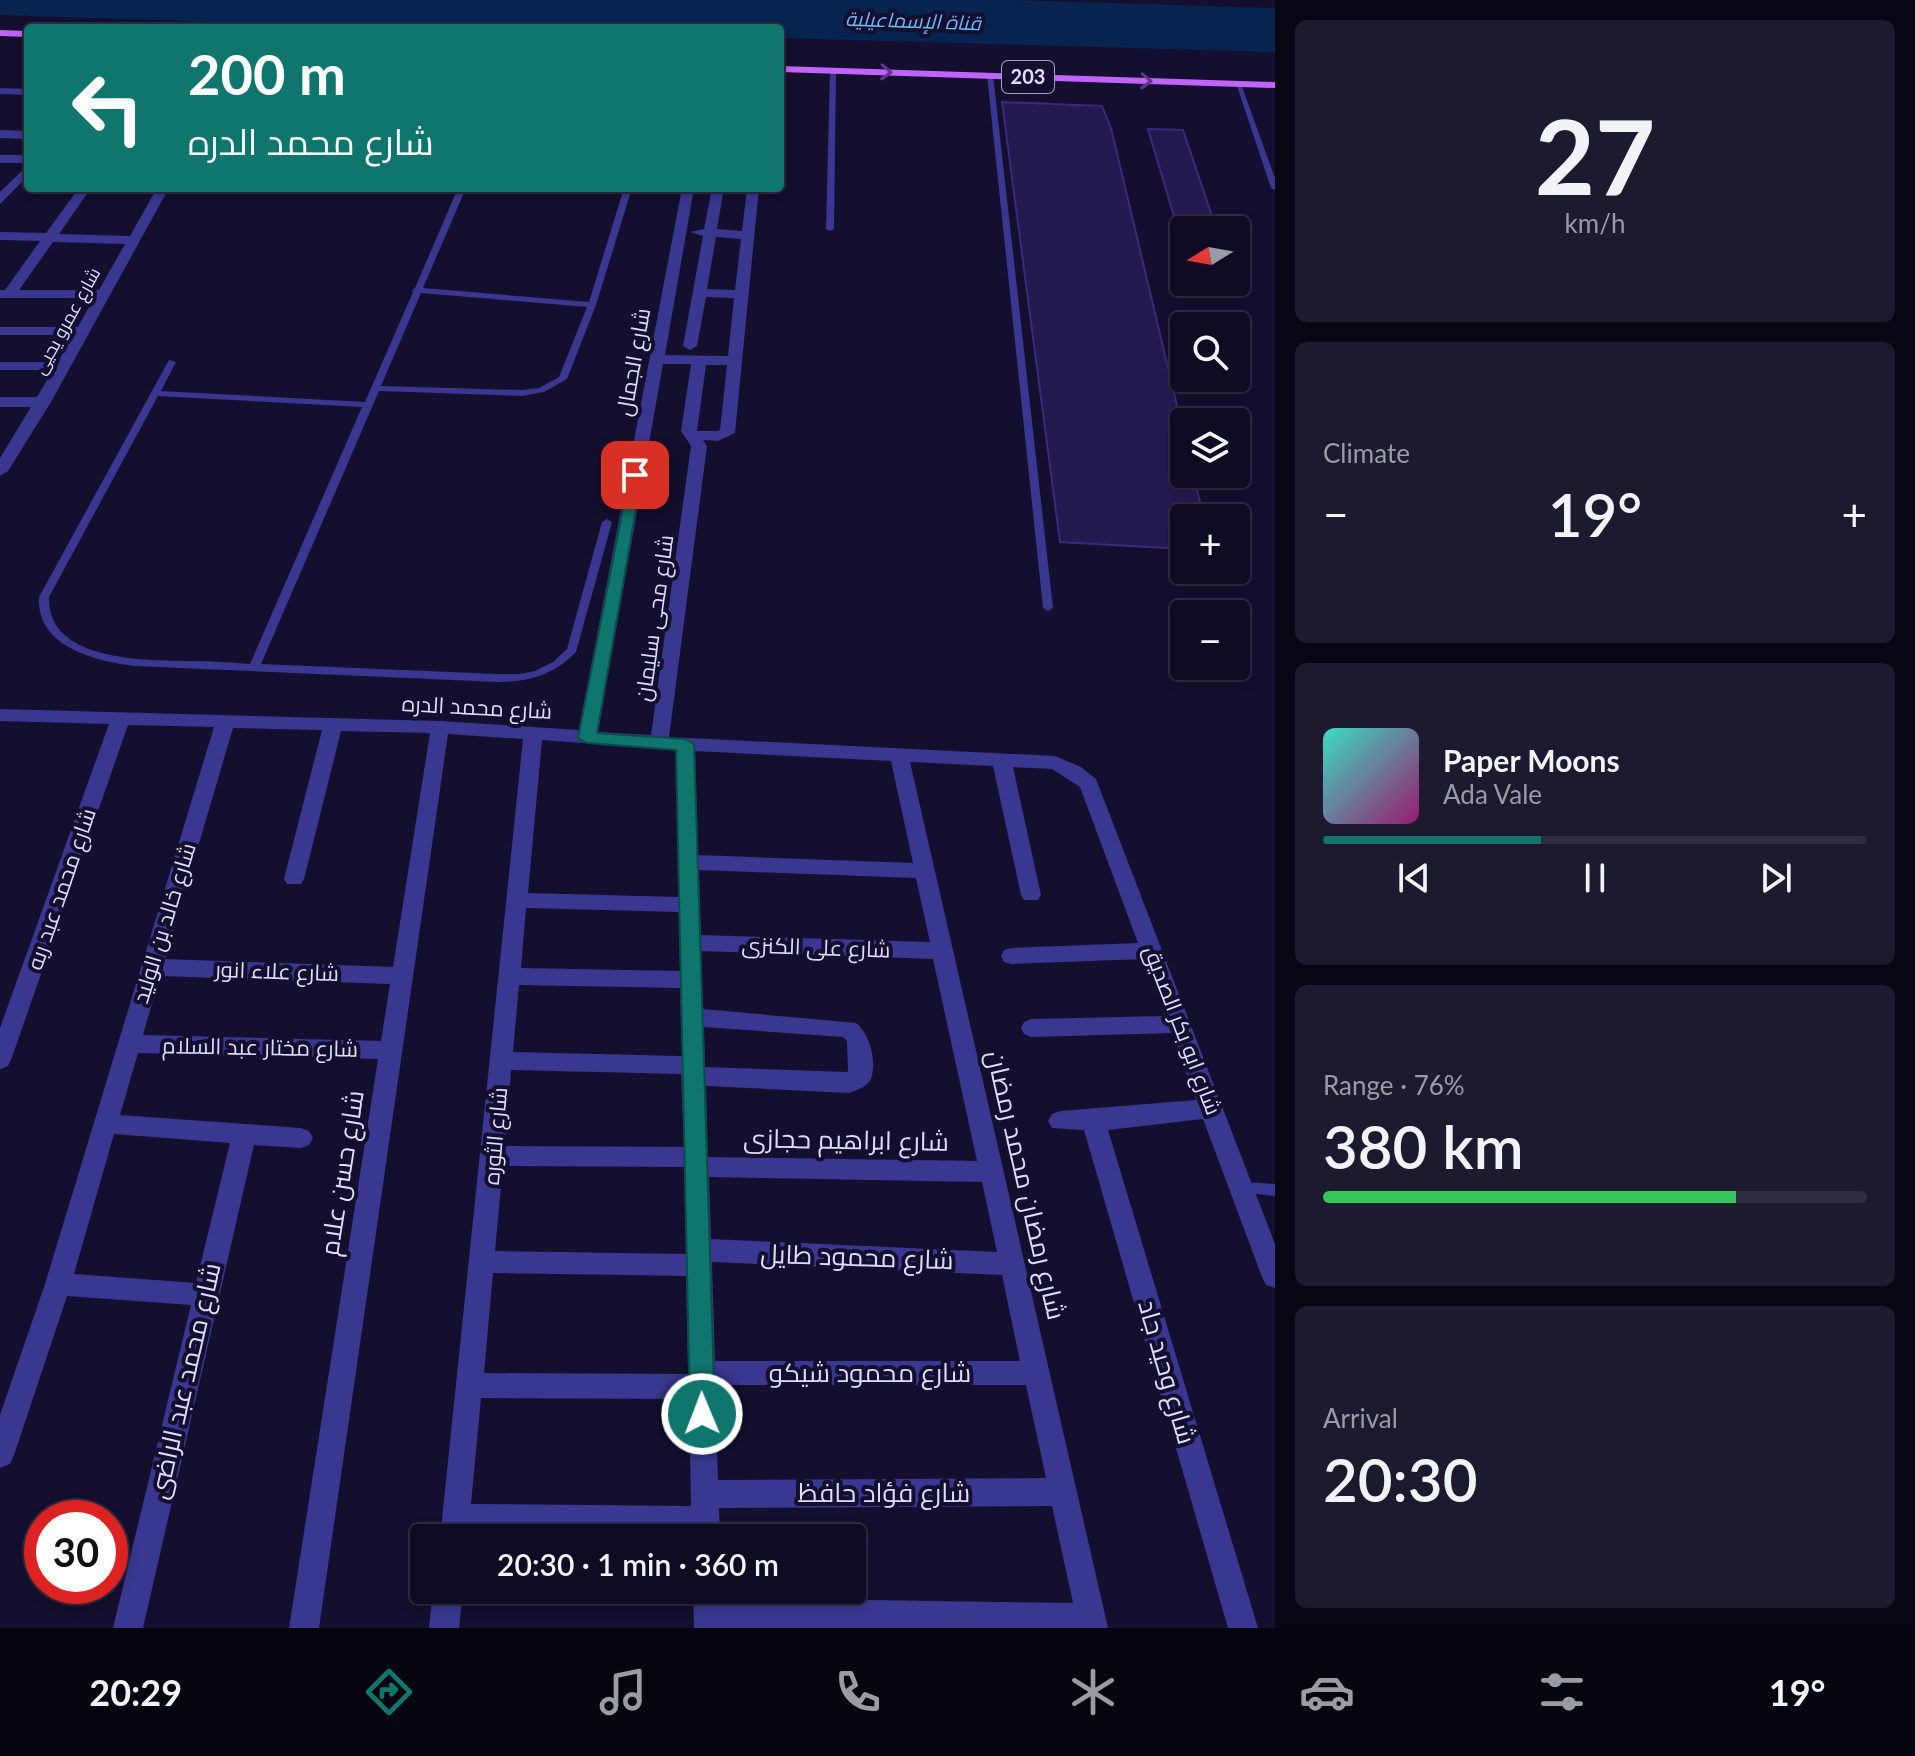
<!DOCTYPE html>
<meta charset="utf-8">
<style>
:root{--surface:#0f0b22;--page:#1d192f;--text:#f1f3f6;--muted:#9b9ba5;--line:#2f2b40;--accent:#0f766e}
body{margin:0;font-family:Lato,Cairo,sans-serif;background:var(--page);color:var(--text);height:100vh;display:flex;flex-direction:column;font-size:30px;white-space:nowrap}
*{box-sizing:border-box;margin:0}
p{font-size:26px;color:var(--muted)}
.icon{flex:none;width:44px;height:44px;fill:none;stroke:currentColor;stroke-width:2;stroke-linecap:round;stroke-linejoin:round}
.map{position:relative;flex:1;overflow:hidden}
.panel{display:flex;flex-direction:column;gap:20px;padding:20px;background:#080613;width:640px}
.panel>*{flex:none}
.top-card{position:absolute;left:24px;top:24px;width:760px;height:168px;border-radius:8px;box-shadow:0 4px 12px #0003,0 0 0 2px var(--line);background:#0f766e;color:#fff;overflow:hidden}
.needle{width:52px;rotate:259deg}
.controls{position:absolute;left:1170px;top:216px;display:grid;gap:16px}
.controls a{display:grid;place-items:center;width:80px;height:80px;border-radius:8px;background:var(--surface);box-shadow:0 4px 12px #0003,0 0 0 2px var(--line);font-size:40px}
.speed{position:absolute;left:24px;top:1500px;display:flex;gap:16px;font-size:40px;font-weight:700;text-align:center}
.speed>*{display:grid;place-content:center;width:104px;height:104px;border-radius:50%;background:var(--surface);box-shadow:0 4px 12px #0003,0 0 0 2px var(--line);line-height:1}
.speed .limit{border:12px solid #d22;background:#fff;color:#111}
.pin{position:absolute;display:grid;place-items:center;width:68px;height:68px;color:#fff;margin:-34px;border-radius:16px;box-shadow:0 4px 12px #0006}
.me{position:absolute;width:88px;margin:-44px;rotate:359deg;stroke-linejoin:round;filter:drop-shadow(0 0 6px #0008)}
.turn{display:flex;align-items:center;gap:28px;height:168px;padding:0 32px;font-size:36px}
.turn .icon{width:104px;height:104px;stroke-width:2.5}
.turn b{display:block;font-size:56px;line-height:68px}
.big{font-size:60px;font-weight:600;line-height:1.1}
.panel .widget{flex:1;display:flex;flex-direction:column;justify-content:center;gap:12px;min-width:0;padding:0 28px;border-radius:12px;background:var(--page)}
.panel .dial{align-items:center;gap:0}
.dial b{font-size:104px;line-height:1}
.song{display:flex;align-items:center;gap:24px}
.cover{width:96px;height:96px;border-radius:12px;background:linear-gradient(135deg,hsl(170 70% 55%),hsl(320 70% 35%))}
.played{height:8px;border-radius:4px;background:linear-gradient(90deg,var(--accent) 40%,var(--line) 40%)}
.keys{display:flex;justify-content:space-around;direction:ltr}
.heat{display:flex;justify-content:space-between;align-items:center;font-size:44px;direction:ltr}
.charge{height:12px;border-radius:6px;background:linear-gradient(90deg,#34c759 76%,var(--line) 0)}
.trip{position:absolute;left:410px;top:1524px;width:456px;height:80px;border-radius:8px;background:var(--surface);box-shadow:0 4px 12px #0003,0 0 0 2px var(--line);font-weight:600;line-height:80px;text-align:center}
.dock{display:flex;height:128px;justify-content:space-around;align-items:center;background:#06040e;color:var(--muted)}
.dock .icon{width:56px;height:56px}
.dock .on{color:var(--accent)}
.dock b{font-size:36px;color:var(--text)}
main{display:flex;flex:1;min-height:0}
.map>svg:first-child{display:block}
</style>
<main>
<div class="map">
<svg width="1275" height="1628" viewBox="0 0 1275 1628">
<rect width="100%" height="100%" fill="#140f2e"/>
<path fill="#07234f" d="M0,0H1016L1275,8V52L780,38V28H390L0,15Z"/>
<g fill="#241a50" stroke="#392a7e" stroke-width="2">
<path d="M1002,102L1102,106L1111,128L1184,435V474H1193L1204,518H1184V549L1060,542Z"/>
<path d="M1148,129L1183,130L1215,225L1176,223Z"/>
</g>
<g fill="none" stroke-linecap="round" stroke-linejoin="round">
<g fill="#393790" fill-rule="evenodd">
<path d="M833,69L836,71L834,229L830,231L826,229L830,71Z"/>
<path d="M990,73L993,75L1053,608L1048,611L1043,608L987,75Z"/>
<path d="M1236,83L1241,84L1275,178V190L1271,188Z"/>
<path d="M458,188H466L423,288L589,302L624,188H632L596,305L567,379L544,392L522,396L379,391L261,664L498,674H519L535,671L553,662L567,649L602,522L607,519L612,522L576,652C554,675 528,682 498,682L134,666C95,661 36,647 39,597L169,360L176,362L161,391L365,402L413,292L412,290L415,288ZM421,293L587,307L559,377L539,388L522,390L381,386ZM158,396L362,407L250,664C231,663 213,661 194,661C149,660 47,663 49,597Z"/>
<path d="M1243,1182L1275,1184V1196L1238,1192L1236,1188L1238,1184Z"/>
</g>
<g fill="#393790" fill-rule="evenodd">
<path d="M0,88L28,89V95L0,94Z"/>
<path d="M0,130L28,131V139L0,138Z"/>
<rect x="0" y="155" width="28" height="8"/>
<path d="M28,165V176L0,204V192Z"/>
<path d="M79,188H91L59,234L130,236L157,188H169L51,402L8,471L0,476V458L31,407H0V397H37L53,370H0V362H58L73,335H0V327H78L94,298H0V290H5L40,241L0,240V232L46,233ZM53,242L125,244L99,290H19Z"/>
<path d="M682,188H694L665,355L728,356L734,298L706,297L697,346L690,350L683,346L703,236L690,232L704,229L712,188H724L717,229L742,231L747,188H759L735,433L718,441L703,440L707,446L669,737L1055,756L1081,767L1096,779L1275,1244V1288L1266,1285L1262,1277L1203,1119L1108,1130L1258,1628H1228L1084,1130L1052,1128L1048,1121L1052,1114L1060,1111L1196,1100L1172,1033L1032,1037L1024,1034L1021,1028L1024,1022L1032,1019L1165,1016L1144,959L1012,964L1004,962L1001,956L1004,950L1012,948L1138,943L1080,787L1052,769L1013,767L1041,895L1038,900H1024L1021,895L993,766L910,762L1108,1628H694L693,1590H723V1598L1073,1603L1052,1506L719,1508L720,1538H692V1534L469,1532L468,1538H440L523,739L448,734L319,1628H289L378,1059L138,1053L120,1115L301,1128L309,1131L313,1138L309,1145L301,1148L254,1145L143,1628H113L191,1305L67,1296L14,1455L10,1464L0,1468V1415L45,1284L214,727L128,725L11,1060L8,1066L0,1069V1028L109,724L0,721V709L440,721L579,730ZM716,237L741,239L735,290L707,289ZM663,364H691L681,431L691,446L651,735L598,732ZM706,365H727L720,430L717,431H697ZM233,728L322,730L284,879L287,884H301L304,879L341,731L430,733L393,967L165,959ZM542,740L676,750L679,897L528,893ZM695,751L891,761L913,863L698,855ZM699,870L916,878L930,942L701,935ZM526,908L679,912L680,971L521,968ZM701,951L933,959L977,1161L708,1157L706,1086L848,1093C856,1091 867,1087 871,1079C877,1061 870,1034 856,1023L703,1009ZM160,976L390,984L381,1041L143,1035ZM519,985L680,988L682,1056L513,1052ZM704,1027L843,1037L847,1041L848,1072L705,1067ZM511,1070L681,1074L684,1147L505,1146ZM114,1134L230,1143L196,1283L74,1274ZM503,1166L684,1167L686,1254L495,1251ZM709,1177L982,1182L997,1252L711,1239ZM712,1262L1002,1275L1020,1361H715ZM493,1273L686,1276L688,1374L484,1373ZM715,1385H1026L1046,1478L718,1480ZM481,1398L689,1399L691,1506L471,1504Z"/>
<path d="M433,1590H463L459,1628H429Z"/>
</g>
<g fill="#c163ff" fill-rule="evenodd">
<path d="M0,30L28,31V37L0,36Z"/>
<path d="M780,66L1275,82V88L780,72Z"/>
</g>
</g>
<defs><path id="oneway-chevron" d="M-2-3.5L2.5 0L-2 3.5" fill="none" stroke-width="1.6" stroke-linecap="round" stroke-linejoin="round" transform="scale(2)"/></defs>
<g stroke="#62358c">
<use href="#oneway-chevron" transform="translate(886 72) rotate(2)"/>
<use href="#oneway-chevron" transform="translate(1146 81) rotate(2)"/>
</g>
<path fill="#0f766e" stroke="#0a4d48" stroke-width="2" d="M630,472L642,475L597,733L685,739L694,744L715,1414L711,1422L702,1426L694,1422L690,1414L676,750L587,743L578,738Z"/>
<g text-anchor="middle" stroke-width="8" stroke-linejoin="round" paint-order="stroke">
<g font-size="18" fill="#dfdcff" stroke="#140f2e">
<text transform="translate(67 321) rotate(-61)" y="6">شارع عمرو يحيى</text>
</g>
<g font-size="20" font-style="italic" fill="#6abdff" stroke="#140f2e">
<text transform="translate(913 21) rotate(2)" y="7">قناة الإسماعيلية</text>
</g>
<rect fill="#140f2e" stroke="#a29ec0" stroke-width="2" x="1002" y="61" width="52" height="32" rx="6"/>
<g font-size="20" font-weight="bold" fill="#dfdcff">
<text x="1028" y="84">203</text>
</g>
<g font-size="22" fill="#dfdcff" stroke="#140f2e">
<text transform="translate(633 362) rotate(-80)" y="8">شارع الجمال</text>
<text transform="translate(654 618) rotate(-82)" y="8">شارع محى سليمان</text>
<text transform="translate(477 707) rotate(3)" y="8">شارع محمد الدره</text>
<text transform="translate(61 889) rotate(-71)" y="8">شارع محمد عبد ربه</text>
<text transform="translate(164 923) rotate(-73)" y="8">شارع خالد بن الوليد</text>
<text transform="translate(816 947) rotate(2)" y="8">شارع على الكنزى</text>
<text transform="translate(277 971) rotate(2)" y="8">شارع علاء انور</text>
<text transform="translate(1183 1030) rotate(69)" y="8">شارع ابو بكر الصديق</text>
<text transform="translate(260 1047) rotate(1)" y="8">شارع مختار عبد السلام</text>
<text transform="translate(495 1136) rotate(-85)" y="8">شارع الثوره</text>
</g>
<g font-size="26" fill="#dfdcff" stroke="#140f2e">
<text transform="translate(846 1140) rotate(1)" y="9">شارع ابراهيم حجازى</text>
<text transform="translate(342 1173) rotate(-81)" y="9">شارع حسن علام</text>
<text transform="translate(1026 1185) rotate(77)" y="9">شارع رمضان محمد رمضان</text>
<text transform="translate(857 1257) rotate(2)" y="9">شارع محمود طايل</text>
<text transform="translate(1167 1372) rotate(74)" y="9">شارع وحيد جاد</text>
<text x="870" y="1382">شارع محمود شيكو</text>
<text transform="translate(185 1381) rotate(-77)" y="9">شارع محمد عبد الراضى</text>
<text x="884" y="1502">شارع فؤاد حافظ</text>
</g>
</g>
</svg>
<div class="controls">
<a><svg class="needle" viewBox="-14 -14 28 28"><path d="M0-13l5 13h-10z" fill="#e53935"/><path d="M0 13l5-13h-10z" fill="#9b9ba5"/></svg></a>
<a><svg class="icon" aria-label="search" viewBox="0 0 24 24"><circle cx="10" cy="10" r="6"/><path d="M15 15l6 6"/></svg></a>
<a><svg class="icon" aria-label="layers" viewBox="0 0 24 24"><path d="M12 4l9 5-9 5-9-5zM3 14l9 5 9-5"/></svg></a>
<a>+</a>
<a>−</a>
</div>
<div class="speed"><div class="limit">30</div></div>
<div class="pin" style="left:635px;top:475px;background:#d93025"><svg class="icon" aria-label="arrive" viewBox="0 0 24 24"><path d="M6 21V4h12l-3 4 3 4H6"/></svg></div>
<svg class="me" style="left:702px;top:1414px" viewBox="-20 -20 40 40"><circle r="17" fill="#0f766e" stroke="#fff" stroke-width="3"/><path d="M0-11L8 9 0 5-8 9z" fill="#fff"/></svg>
<div class="trip">20:30 · 1 min · 360 m</div>
<div class="top-card">
<div class="turn"><svg class="icon" aria-label="left" viewBox="0 0 24 24"><path d="M17 20v-9H6M10 6l-5 5 5 5"/></svg><div><b>200 m</b>شارع محمد الدره</div></div>
</div>
</div>
<section class="panel">
<div class="widget dial"><b>27</b><p>km/h</p></div>
<div class="widget"><p>Climate</p>
<div class="heat"><a>−</a><b class="big">19°</b><a>+</a></div>
</div>
<div class="widget">
<div class="song"><i class="cover"></i><div><b>Paper Moons</b><p>Ada Vale</p></div></div>
<div class="played"></div>
<div class="keys"><svg class="icon" aria-label="previous" viewBox="0 0 24 24"><path d="M18 5L8 12l10 7zM5 5v14"/></svg><svg class="icon" aria-label="pause" viewBox="0 0 24 24"><path d="M8 5v14M16 5v14"/></svg><svg class="icon" aria-label="next" viewBox="0 0 24 24"><path d="M6 5l10 7-10 7zM19 5v14"/></svg></div>
</div>
<div class="widget"><p>Range · 76%</p><b class="big">380 km</b><div class="charge"></div></div>
<div class="widget"><p>Arrival</p><b class="big">20:30</b></div>
</section>
</main>
<nav class="dock">
<b>20:29</b>
<svg class="icon on" aria-label="directions" viewBox="0 0 24 24"><path d="M12 3l9 9-9 9-9-9zM9 14v-3h6M13 9l2 2-2 2"/></svg>
<svg class="icon" aria-label="music" viewBox="0 0 24 24"><path d="M9 18V5l10-2v13"/><circle cx="6" cy="18" r="3"/><circle cx="16" cy="16" r="3"/></svg>
<svg class="icon" aria-label="phone" viewBox="0 0 24 24"><path d="M5 4h4l2 5-3 2q2 4 5 5l2-3 5 2v4C11 20 4 13 5 4z"/></svg>
<svg class="icon" aria-label="climate" viewBox="0 0 24 24"><path d="M12 3v18M4 7l16 10M4 17L20 7"/></svg>
<svg class="icon" aria-label="car" viewBox="0 0 24 24"><path d="M5 17H2v-5l4-1 3-4h7l3 4 3 1v5h-3M9 17h6M6 11h13"/><circle cx="7" cy="17" r="2"/><circle cx="17" cy="17" r="2"/></svg>
<svg class="icon" aria-label="filters" viewBox="0 0 24 24"><path d="M4 7h16M4 17h16"/><circle cx="9" cy="7" r="2"/><circle cx="15" cy="17" r="2"/></svg>
<b>19°</b>
</nav>
